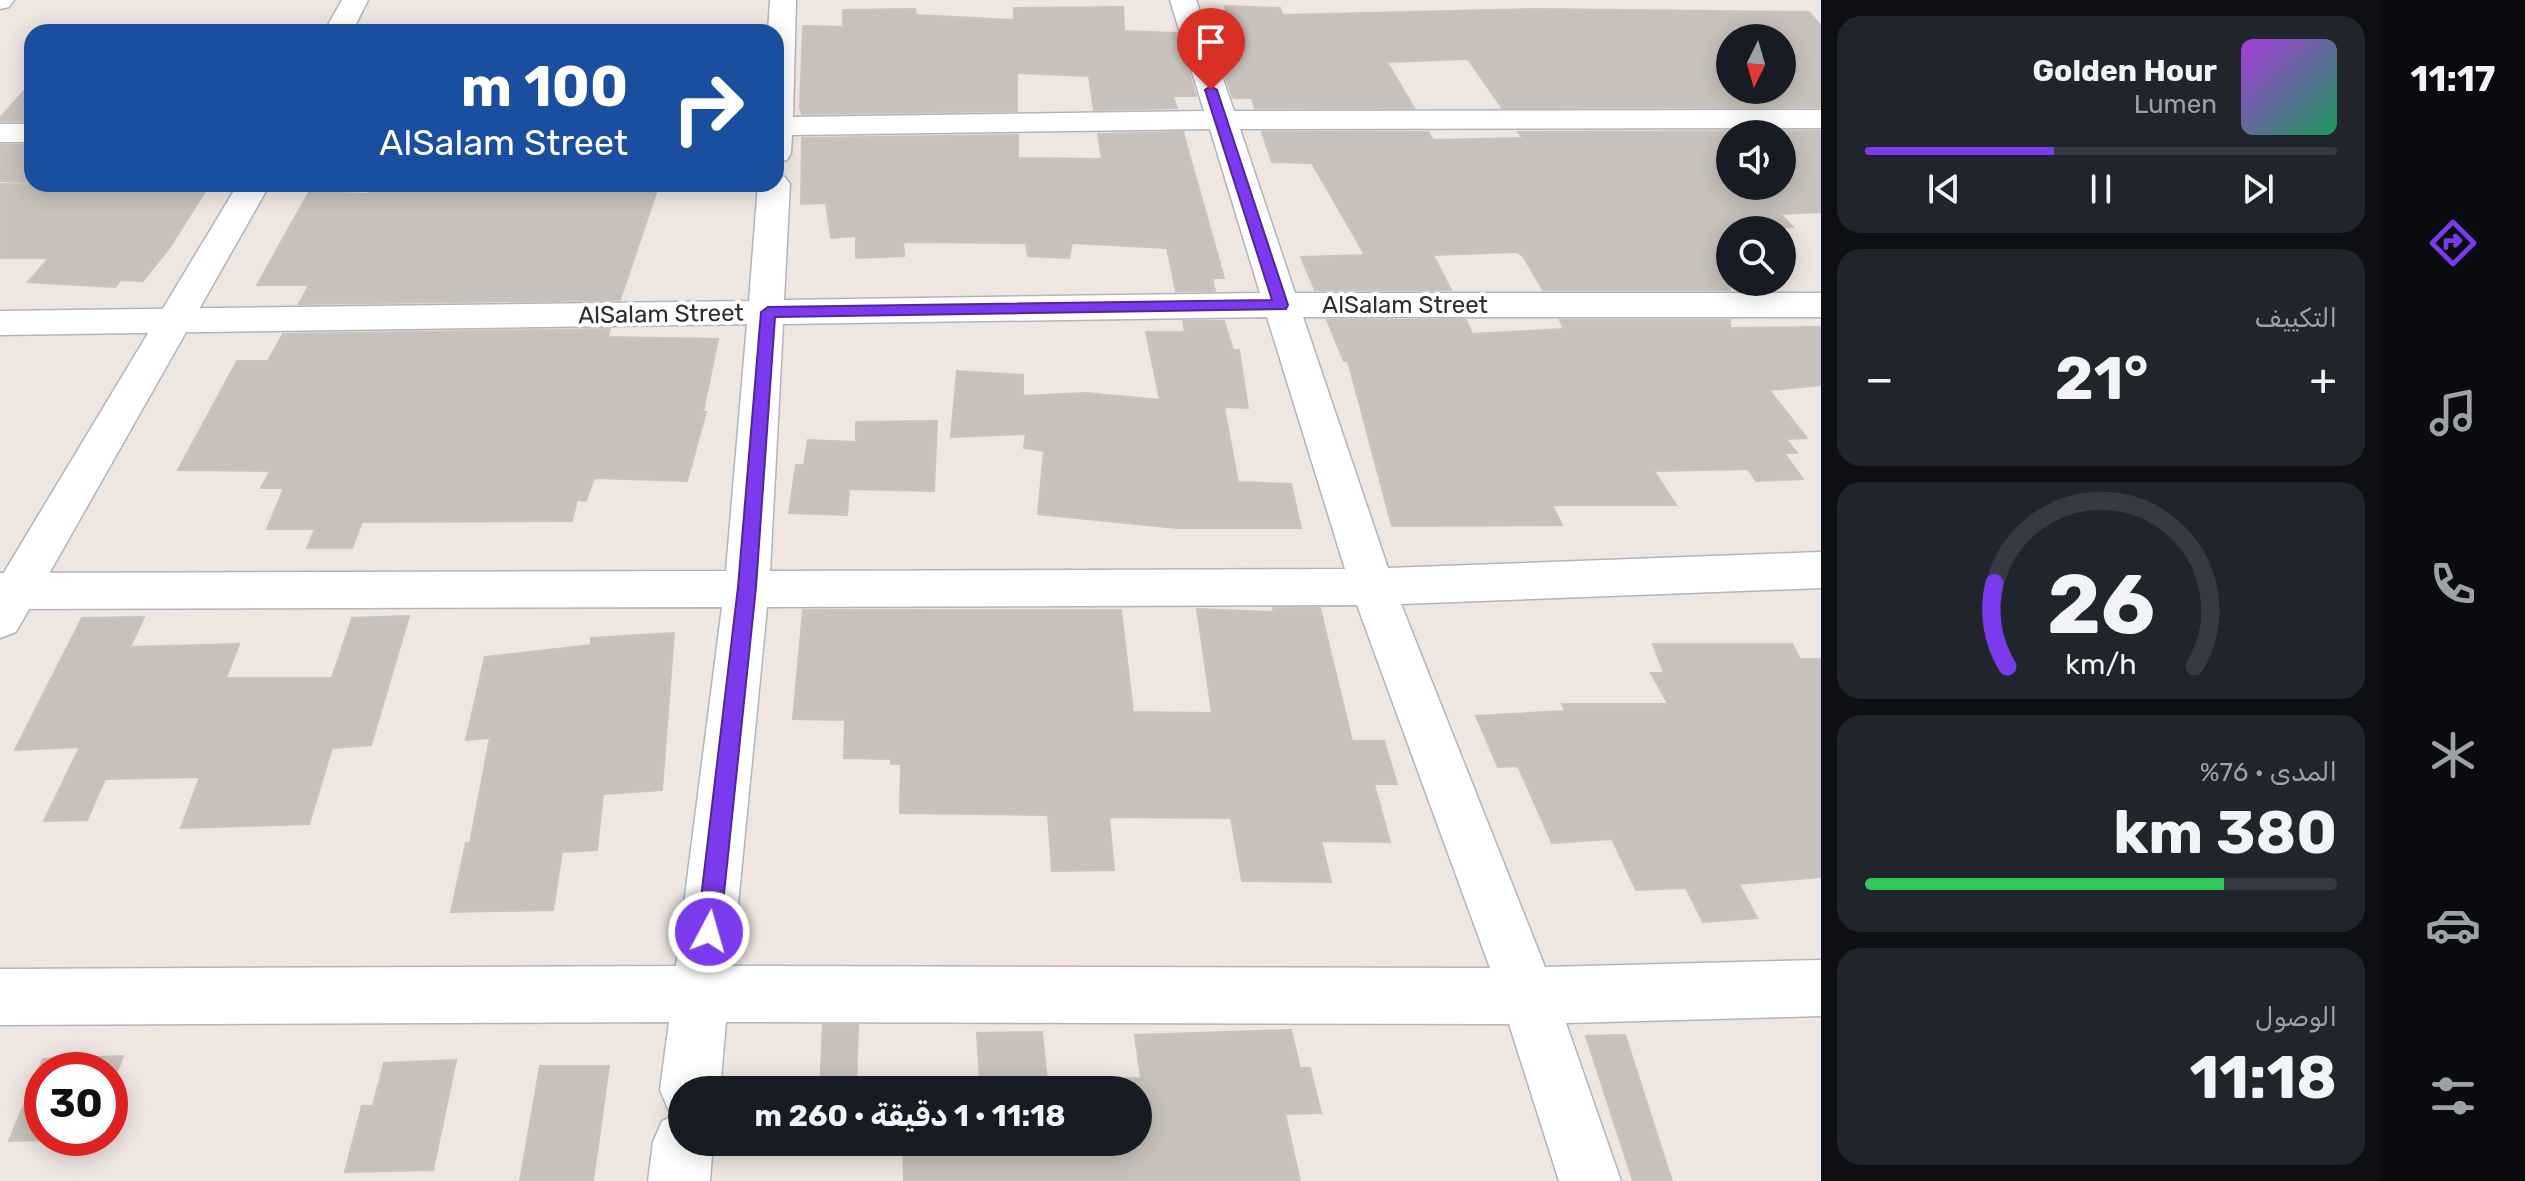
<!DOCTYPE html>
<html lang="ar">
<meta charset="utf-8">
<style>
:root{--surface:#171b24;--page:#20242c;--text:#f1f3f6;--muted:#9ea1a6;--line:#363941;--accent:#7c3aed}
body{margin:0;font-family:Rubik,"Noto Naskh Arabic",sans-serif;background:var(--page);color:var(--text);direction:rtl;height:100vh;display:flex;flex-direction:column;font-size:30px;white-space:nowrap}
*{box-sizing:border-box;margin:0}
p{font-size:26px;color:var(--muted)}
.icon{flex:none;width:44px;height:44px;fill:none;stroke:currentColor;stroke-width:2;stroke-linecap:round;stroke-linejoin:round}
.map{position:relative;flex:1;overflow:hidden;direction:ltr}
.side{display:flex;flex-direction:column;gap:16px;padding:16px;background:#0d0f14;width:560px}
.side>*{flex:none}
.guide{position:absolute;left:24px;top:24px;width:760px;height:168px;border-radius:24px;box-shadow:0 4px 20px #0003;direction:rtl;background:#1a4fa0;color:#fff;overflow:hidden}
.needle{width:52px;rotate:185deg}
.controls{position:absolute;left:1716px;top:24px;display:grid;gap:16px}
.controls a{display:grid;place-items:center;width:80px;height:80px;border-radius:50%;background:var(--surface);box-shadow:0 4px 20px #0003;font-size:40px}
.speed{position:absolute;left:24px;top:1052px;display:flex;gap:16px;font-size:40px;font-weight:700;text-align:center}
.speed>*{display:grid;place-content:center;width:104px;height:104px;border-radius:50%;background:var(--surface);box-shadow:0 4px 20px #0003;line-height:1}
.speed .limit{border:12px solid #d22;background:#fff;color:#111}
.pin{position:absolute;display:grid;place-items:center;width:68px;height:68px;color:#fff;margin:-82px -34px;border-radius:50% 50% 50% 0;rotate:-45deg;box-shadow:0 0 8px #0007}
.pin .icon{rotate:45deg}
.me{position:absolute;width:88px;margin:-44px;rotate:6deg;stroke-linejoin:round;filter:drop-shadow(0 0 6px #0008)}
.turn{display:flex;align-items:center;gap:28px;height:168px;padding:0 24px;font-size:36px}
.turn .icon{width:104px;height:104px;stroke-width:2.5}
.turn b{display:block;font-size:56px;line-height:68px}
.big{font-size:60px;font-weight:700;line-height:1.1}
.side .widget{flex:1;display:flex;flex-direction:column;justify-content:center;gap:12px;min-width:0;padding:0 28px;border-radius:24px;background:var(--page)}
.side .dial{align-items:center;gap:0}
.dial svg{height:208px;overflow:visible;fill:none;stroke:var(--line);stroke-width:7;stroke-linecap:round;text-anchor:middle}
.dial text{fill:var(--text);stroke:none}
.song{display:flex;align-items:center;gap:24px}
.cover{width:96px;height:96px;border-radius:12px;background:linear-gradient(135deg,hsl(280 70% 55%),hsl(150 70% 35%))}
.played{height:8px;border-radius:4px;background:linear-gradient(90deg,var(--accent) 40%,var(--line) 40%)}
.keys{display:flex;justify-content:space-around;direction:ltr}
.heat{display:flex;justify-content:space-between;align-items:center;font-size:44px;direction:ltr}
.charge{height:12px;border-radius:6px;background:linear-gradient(90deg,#34c759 76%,var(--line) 0)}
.trip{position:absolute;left:668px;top:1076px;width:484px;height:80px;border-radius:40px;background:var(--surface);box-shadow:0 4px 20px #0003;font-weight:700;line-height:80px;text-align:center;direction:rtl}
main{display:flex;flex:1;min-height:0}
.tab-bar{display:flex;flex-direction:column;width:144px;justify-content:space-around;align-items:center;background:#090b0e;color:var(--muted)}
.tab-bar .icon{width:56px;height:56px}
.tab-bar .current{color:var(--accent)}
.tab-bar b{font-size:36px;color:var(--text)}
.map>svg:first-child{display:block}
</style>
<main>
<nav class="tab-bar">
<b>11:17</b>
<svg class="icon current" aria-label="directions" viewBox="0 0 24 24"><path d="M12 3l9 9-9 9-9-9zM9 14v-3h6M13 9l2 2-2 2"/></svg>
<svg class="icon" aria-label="music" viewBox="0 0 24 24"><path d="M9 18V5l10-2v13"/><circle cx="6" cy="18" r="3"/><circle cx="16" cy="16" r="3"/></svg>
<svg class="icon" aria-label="phone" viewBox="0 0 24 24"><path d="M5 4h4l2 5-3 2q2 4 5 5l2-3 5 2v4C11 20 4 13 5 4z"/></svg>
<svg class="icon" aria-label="climate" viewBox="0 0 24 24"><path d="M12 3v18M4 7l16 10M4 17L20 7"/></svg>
<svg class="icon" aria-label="car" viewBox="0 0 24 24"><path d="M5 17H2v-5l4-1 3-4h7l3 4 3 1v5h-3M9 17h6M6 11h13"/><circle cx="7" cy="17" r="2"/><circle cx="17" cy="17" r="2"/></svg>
<svg class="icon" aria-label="filters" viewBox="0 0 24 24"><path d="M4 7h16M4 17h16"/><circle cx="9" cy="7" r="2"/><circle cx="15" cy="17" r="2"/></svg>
</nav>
<section class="side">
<div class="widget">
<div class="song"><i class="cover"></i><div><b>Golden Hour</b><p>Lumen</p></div></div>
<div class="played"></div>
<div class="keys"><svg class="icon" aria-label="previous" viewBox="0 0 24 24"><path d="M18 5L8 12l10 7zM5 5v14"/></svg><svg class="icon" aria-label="pause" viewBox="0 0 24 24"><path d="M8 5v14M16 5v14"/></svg><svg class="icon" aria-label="next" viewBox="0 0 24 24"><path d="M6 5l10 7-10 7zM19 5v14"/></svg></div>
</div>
<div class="widget"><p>التكييف</p>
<div class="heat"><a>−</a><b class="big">21°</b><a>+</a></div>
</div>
<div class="widget dial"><svg viewBox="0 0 100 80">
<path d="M14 69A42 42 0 1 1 86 69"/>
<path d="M14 69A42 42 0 0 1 9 37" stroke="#7c3aed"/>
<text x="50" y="56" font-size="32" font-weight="700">26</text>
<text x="50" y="72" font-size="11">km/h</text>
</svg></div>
<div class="widget"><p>المدى · 76%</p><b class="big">380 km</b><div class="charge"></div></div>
<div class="widget"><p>الوصول</p><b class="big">11:18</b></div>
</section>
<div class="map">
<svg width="1821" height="1181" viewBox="0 0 1821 1181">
<rect width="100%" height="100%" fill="#efe6e0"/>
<g fill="#c8c1bb" stroke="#cbc2b9" stroke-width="2" fill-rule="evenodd">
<path d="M1225,6L1280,8L1282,15L1535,9L1809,12L1821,26V107L1502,108L1468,59L1387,62L1414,108H1255L1252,98H1233L1211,34L1230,35ZM1730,38H1782V90H1730Z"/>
<path d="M1123,7L1124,31L1177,33L1196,96H1173L1177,108L1094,110L1089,76L1017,73V111L802,114L800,108L803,26L843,27V10L915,9L916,15L1014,20V8Z"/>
<path d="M32,82V121H0V118Z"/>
<path d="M1821,131V212L1780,214L1793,227L1730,230V290H1543L1523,256L1517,252L1433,255L1451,290H1315L1301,257L1365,255L1312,163L1272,162L1262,132H1428L1433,140L1523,138L1518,132ZM1730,134H1782V186H1730Z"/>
<path d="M1183,132L1224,278H1212L1215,291H1176L1167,248L1072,243L1069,258L1028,256L1026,243L903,242L904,256L856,258V236L831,238L826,203L801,204L802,138L1018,135V158L1102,159L1098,134Z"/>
<path d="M0,145H32V183L0,181Z"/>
<path d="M0,184L167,187L210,184L170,247L143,281L121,280L115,287L28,282L49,258H0Z"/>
<path d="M374,184H659L620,300L299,304L309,285H257L309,192L369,194Z"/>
<path d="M1327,320H1466L1472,334L1564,329L1560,320H1730V328L1821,327V385L1769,390L1807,438L1786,439L1797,453H1784L1803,479L1756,481L1748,469L1654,471L1676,505H1552L1562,525L1392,526L1348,361H1344Z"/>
<path d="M1183,321H1224L1233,350H1239L1248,408L1224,407L1238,482L1291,484L1301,528H1177L1038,514L1044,451L1024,448L1026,434L951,437L957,371L1023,375V396L1086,393L1160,400L1146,332H1185Z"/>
<path d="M610,329L608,337L718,339L703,412H706L687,481L594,478L586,501L577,500L572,521L362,522L352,548H307L315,529H267L284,488H261L270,471L178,470L237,361H268L283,334Z"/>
<path d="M937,421L934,491L849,489L847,515L789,513L796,465H804L808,440L856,442V422Z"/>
<path d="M1273,608H1320L1352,741H1384L1397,784H1374L1390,842L1321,841L1331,882L1242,881L1231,818L1109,817L1114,870L1052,871L1048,815L900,813L901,764H891V759L844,758L845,720L793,719L803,610H1121L1133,712L1212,713L1197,609L1274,612Z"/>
<path d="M409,616L371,745L332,748L309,824L181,828L200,777L105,779L87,820L44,821L80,747L15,750L82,618L144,617L130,647L239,644L226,678H332L352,618Z"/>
<path d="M674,633L662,790L603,794L597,850L562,852L553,910L451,912L466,843H470L490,738L466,740L485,657L591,645V638Z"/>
<path d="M1653,644H1792L1800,659H1821V877L1739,884L1757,918L1703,922L1686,888L1636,890L1612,839L1552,843L1518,766L1498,767L1476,716L1565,711L1562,704H1668L1651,673H1664Z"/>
<path d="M823,1025H858L856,1090H820Z"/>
<path d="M1291,1030L1300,1068H1310L1321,1113L1285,1114L1300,1181H904L903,1142H1138V1090H975V1082H980L977,1033L1042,1032L1047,1080L1141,1078L1135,1035Z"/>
<path d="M1625,1035L1672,1181H1633L1586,1036Z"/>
<path d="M123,1056L110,1091V1070H42V1138L92,1139L9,1141L43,1059Z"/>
<path d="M456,1060L433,1170L345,1172L362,1106H373L384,1063Z"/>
<path d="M540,1066H609L593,1181H520Z"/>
</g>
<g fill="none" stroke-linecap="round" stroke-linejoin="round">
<defs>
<g id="minor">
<path d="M0,0H14L9,7L0,9Z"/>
<path d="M770,0H796L793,117L1204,111L1170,0H1196L1234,111L1821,110V128L1240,129L1295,293H1821V317H1303L1388,568L1821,552V588L1401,604L1545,967L1821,960V1016L1566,1023L1621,1181H1559L1509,1024L726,1022L720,1090H682V1142H713L710,1181H648L653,1142L662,1121L677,1114L669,1111L660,1090L669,1022L0,1025V969L676,966L722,607L0,609V573L726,571L747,324L0,335V311L749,301L758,184H776V175L785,177L790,184L784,300L1260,293L1210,129L792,135L791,153L787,160L776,162V32H768ZM1267,317L1345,569L770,571L783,324ZM1357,605L1490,968L732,966L767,607Z"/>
<rect x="0" y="124" width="32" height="18"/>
</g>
<g id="tertiary">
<path d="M342,0H368L352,32H324Z"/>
<path d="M238,184H270L16,632L0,638V579Z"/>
</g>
</defs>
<use href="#minor" stroke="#b0b5bd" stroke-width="3"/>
<use href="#tertiary" stroke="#b0b5bd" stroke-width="3"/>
<use href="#minor" fill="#fff" fill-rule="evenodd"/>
<use href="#tertiary" fill="#fff" fill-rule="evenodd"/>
</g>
<path fill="#7c3aed" stroke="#51269a" stroke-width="2" d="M1211,86L1217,90L1288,305L1286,309L775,317L756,587L720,932L717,940L709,943L701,940L697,932L738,587L761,312L768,307L1272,300L1205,90Z"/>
<g text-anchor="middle" stroke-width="8" stroke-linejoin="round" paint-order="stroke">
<g font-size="24" fill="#2d2d2d" stroke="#fff">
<text x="1405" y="313">AlSalam Street</text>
<text transform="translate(661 314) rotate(-1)" y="8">AlSalam Street</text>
</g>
</g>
</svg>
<div class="controls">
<a><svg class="needle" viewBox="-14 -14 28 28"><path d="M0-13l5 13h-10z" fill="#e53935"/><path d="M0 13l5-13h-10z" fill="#9ea1a6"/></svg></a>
<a><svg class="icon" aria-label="sound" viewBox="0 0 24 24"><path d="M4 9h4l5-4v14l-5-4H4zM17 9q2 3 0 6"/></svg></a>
<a><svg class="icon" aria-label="search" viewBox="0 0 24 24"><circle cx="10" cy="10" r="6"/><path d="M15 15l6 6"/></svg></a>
</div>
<div class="speed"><div class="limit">30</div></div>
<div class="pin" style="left:1211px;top:90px;background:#d93025"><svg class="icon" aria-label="arrive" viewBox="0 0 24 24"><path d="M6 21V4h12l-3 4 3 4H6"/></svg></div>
<svg class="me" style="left:709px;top:932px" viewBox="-20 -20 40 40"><circle r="17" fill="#7c3aed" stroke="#fff" stroke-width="3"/><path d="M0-11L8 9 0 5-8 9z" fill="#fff"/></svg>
<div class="trip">11:18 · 1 دقيقة · 260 m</div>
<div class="guide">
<div class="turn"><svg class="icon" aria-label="right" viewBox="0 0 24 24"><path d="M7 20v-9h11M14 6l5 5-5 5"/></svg><div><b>100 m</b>AlSalam Street</div></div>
</div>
</div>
</main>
